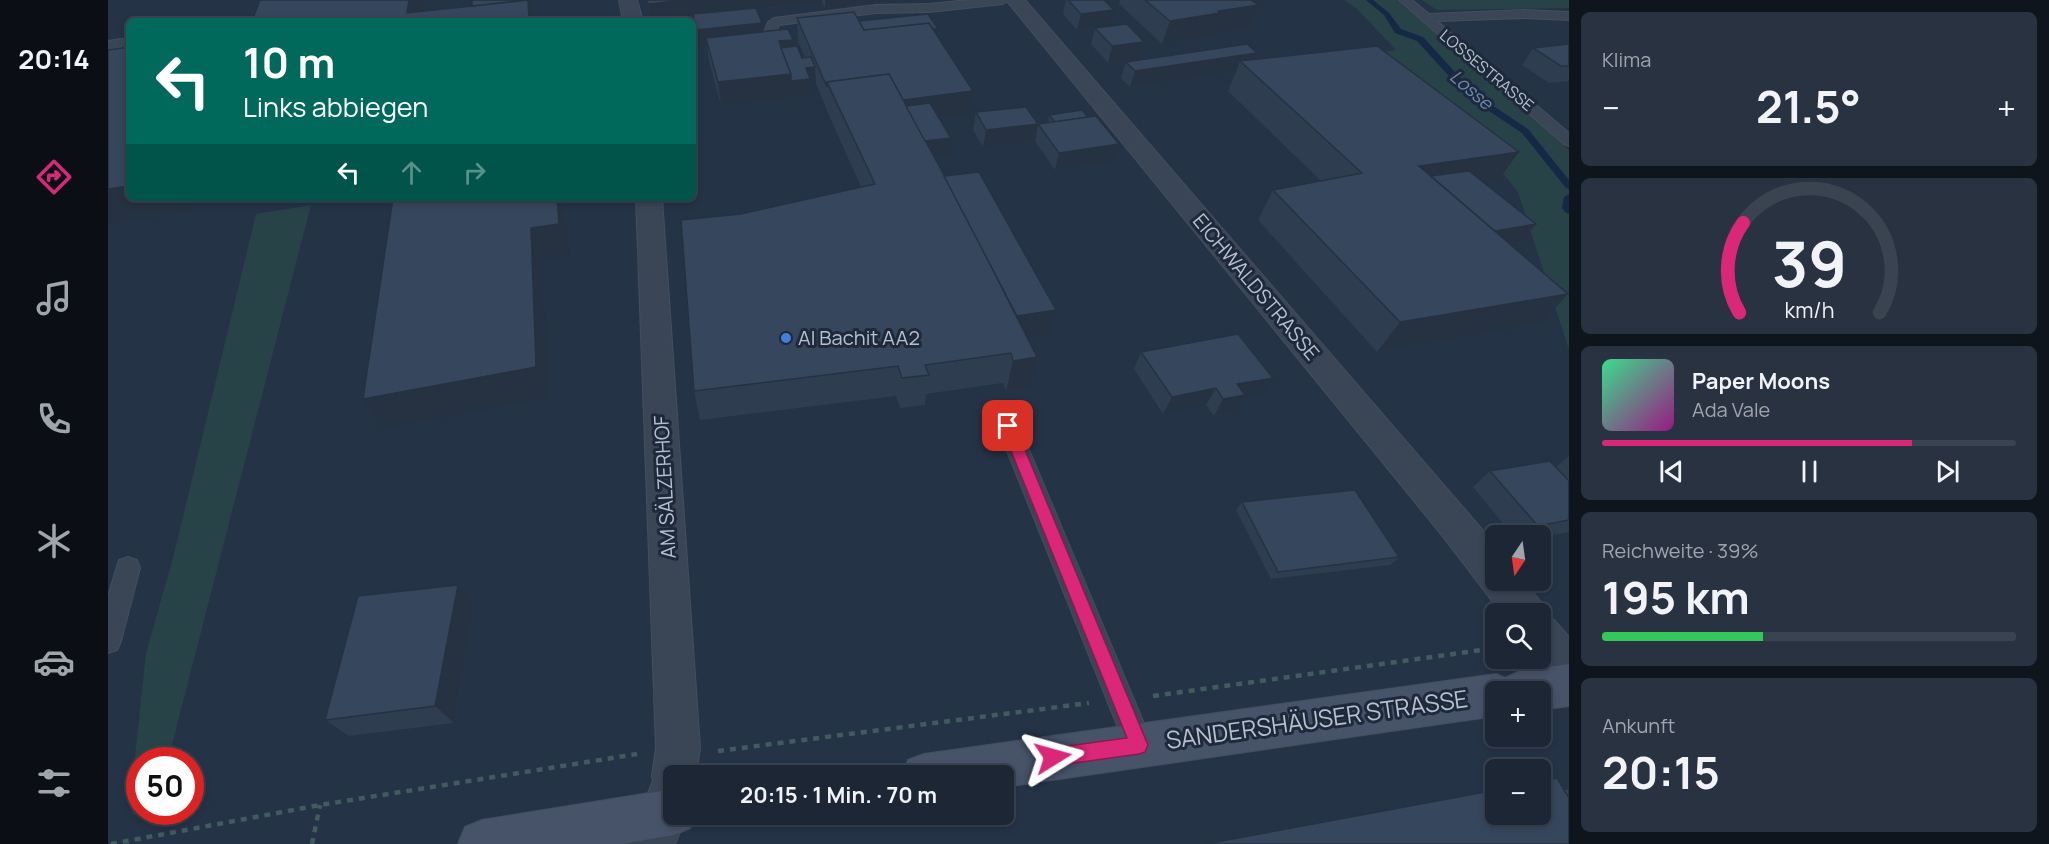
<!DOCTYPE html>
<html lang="de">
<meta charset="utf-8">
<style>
:root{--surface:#1c2635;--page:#293241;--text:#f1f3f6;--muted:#a0a5ad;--line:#3a4350;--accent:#db2777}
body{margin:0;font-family:Manrope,sans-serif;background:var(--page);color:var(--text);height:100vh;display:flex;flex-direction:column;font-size:22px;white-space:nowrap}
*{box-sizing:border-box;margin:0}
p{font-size:20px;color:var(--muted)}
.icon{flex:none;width:33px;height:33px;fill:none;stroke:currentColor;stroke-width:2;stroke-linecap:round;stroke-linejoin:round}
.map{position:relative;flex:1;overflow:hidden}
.sheet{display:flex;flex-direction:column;gap:12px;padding:12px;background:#0f151d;width:480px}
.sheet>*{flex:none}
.guide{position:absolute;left:18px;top:18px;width:570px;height:183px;border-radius:9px;box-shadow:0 3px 9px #0003,0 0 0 2px var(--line);background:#00695c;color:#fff;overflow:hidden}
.needle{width:39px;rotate:193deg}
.controls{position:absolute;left:1377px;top:525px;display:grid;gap:12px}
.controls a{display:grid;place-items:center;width:66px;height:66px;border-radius:9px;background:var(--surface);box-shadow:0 3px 9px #0003,0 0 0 2px var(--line);font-size:30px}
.speed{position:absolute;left:18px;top:747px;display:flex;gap:12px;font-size:30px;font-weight:700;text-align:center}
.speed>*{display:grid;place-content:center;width:78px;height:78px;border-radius:50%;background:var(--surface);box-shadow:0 3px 9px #0003,0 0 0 2px var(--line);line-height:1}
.speed .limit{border:9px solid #d22;background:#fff;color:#111}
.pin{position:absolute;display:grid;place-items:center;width:51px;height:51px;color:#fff;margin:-26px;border-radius:12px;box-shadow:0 3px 9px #0006}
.me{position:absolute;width:66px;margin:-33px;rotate:82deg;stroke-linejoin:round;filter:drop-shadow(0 0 4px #0008)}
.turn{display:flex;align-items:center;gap:21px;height:126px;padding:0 18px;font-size:27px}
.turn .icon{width:78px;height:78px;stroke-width:2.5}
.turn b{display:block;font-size:42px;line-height:51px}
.lanes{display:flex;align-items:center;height:57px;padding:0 18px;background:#0003;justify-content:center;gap:30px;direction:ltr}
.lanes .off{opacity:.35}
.big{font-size:45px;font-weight:700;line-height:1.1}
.sheet .tile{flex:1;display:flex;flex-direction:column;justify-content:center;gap:9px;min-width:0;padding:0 21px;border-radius:9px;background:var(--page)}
.sheet .dial{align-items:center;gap:0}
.dial svg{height:156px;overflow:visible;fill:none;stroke:var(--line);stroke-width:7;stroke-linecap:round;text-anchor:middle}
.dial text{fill:var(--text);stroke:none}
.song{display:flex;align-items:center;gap:18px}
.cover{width:72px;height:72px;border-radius:9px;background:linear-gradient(135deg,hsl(150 70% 55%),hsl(310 70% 35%))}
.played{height:6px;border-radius:3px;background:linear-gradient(90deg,var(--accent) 75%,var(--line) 75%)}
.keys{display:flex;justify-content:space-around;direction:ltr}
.heat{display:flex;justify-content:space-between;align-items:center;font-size:33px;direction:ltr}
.charge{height:9px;border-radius:4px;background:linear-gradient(90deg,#34c759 39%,var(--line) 0)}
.trip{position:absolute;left:555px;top:765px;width:351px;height:60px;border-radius:9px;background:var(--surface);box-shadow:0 3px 9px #0003,0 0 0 2px var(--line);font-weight:700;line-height:60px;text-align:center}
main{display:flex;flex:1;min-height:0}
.tab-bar{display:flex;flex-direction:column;width:108px;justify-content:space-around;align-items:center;background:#0b0f15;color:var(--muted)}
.tab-bar .icon{width:42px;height:42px}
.tab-bar .selected{color:var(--accent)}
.tab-bar b{font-size:27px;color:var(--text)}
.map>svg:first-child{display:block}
</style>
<main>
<nav class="tab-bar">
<b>20:14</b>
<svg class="icon selected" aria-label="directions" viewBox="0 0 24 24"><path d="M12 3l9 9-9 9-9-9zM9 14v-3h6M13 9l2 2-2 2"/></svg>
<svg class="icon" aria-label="music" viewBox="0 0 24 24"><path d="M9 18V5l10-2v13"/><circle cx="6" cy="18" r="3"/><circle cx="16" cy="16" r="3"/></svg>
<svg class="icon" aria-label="phone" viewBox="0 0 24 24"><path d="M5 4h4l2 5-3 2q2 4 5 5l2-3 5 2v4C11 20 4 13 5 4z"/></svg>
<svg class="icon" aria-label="climate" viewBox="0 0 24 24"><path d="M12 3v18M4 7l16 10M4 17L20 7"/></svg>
<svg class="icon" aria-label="car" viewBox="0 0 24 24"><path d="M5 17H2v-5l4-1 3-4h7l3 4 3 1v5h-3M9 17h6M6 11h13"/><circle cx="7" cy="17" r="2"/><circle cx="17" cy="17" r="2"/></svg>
<svg class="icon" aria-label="filters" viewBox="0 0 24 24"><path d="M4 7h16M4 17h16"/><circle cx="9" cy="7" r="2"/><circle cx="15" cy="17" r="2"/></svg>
</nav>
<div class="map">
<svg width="1461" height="844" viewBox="0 0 1461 844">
<rect width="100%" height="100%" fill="#253347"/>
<g fill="#274347">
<path d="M1236,0H1289L1413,105L1461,150V350L1410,192L1377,151L1237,58L1288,50L1249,9Z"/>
<path d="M1314,0H1461V8L1329,10Z"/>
<path d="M203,205L60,760H32V812H46V814L25,815L22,803L38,653L65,558L148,214Z"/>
</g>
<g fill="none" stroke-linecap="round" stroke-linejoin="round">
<g fill="#152947" fill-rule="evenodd">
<path d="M1258,0H1265L1281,13L1293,29L1315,37L1366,93L1420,129L1461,180V189L1458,188L1414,133L1360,97L1309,41L1287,33L1276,15Z"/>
<path d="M1461,194V214L1458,213L1454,208L1456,197Z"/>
</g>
<defs>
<g id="service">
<path d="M861,0H901L895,4L821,12L768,13L671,25L662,48L657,49L651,45L660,22L666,18L768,5L821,4Z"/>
<path d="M1291,0H1304L1321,14L1416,10L1461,12V20L1416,18L1329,21L1461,133V146L1456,144Z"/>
<path d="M21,38V46L0,49V41Z"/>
<path d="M900,418L907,420L911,426L1045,745L1041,755L1031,759L1021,755L889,426L893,420Z"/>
<path d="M20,557L29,560L32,568L13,641L9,650L0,653V596L11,560Z"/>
</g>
<g id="minor">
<path d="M511,0H529L535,21H515Z"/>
<path d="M898,0H917L1359,512L1388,546V580H1416L1432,601L1437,616L1446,620L1461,637V688L1446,682L1428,658H1432V614H1394L1333,534Z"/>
<path d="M528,198H554L592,748L588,776H566V814H579L567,844H519L545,781L544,776L548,748Z"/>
</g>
<g id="secondary">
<path d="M1461,664V706L1432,710V692H1388V716L896,787V776H794L800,760L816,754L1388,674L1397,678L1412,671Z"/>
<path d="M566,789V814H588L582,828L566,835L513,844H350L357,827L374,820Z"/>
</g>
</defs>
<use href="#service" stroke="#434e5f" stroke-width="2"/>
<use href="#minor" stroke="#434e5f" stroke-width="2"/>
<use href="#secondary" stroke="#434e5f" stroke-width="2"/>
<g stroke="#405c5f" stroke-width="4.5" stroke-dasharray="6 6" stroke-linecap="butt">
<path d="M1045,696L1388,648"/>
<path d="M610,751L981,703"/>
<path d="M3,844L212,805L529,754"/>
<path d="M204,844L212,805"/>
</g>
<use href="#service" fill="#3a4556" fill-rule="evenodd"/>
<use href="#minor" fill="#3a4556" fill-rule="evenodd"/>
<use href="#secondary" fill="#475369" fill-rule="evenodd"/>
</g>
<g fill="#2e3d50">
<path d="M539,0H791L717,8L714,2L649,9L654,32L685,47L694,58H697L690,41L689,18L751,21L829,36L865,91L861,115L832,119L841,155L826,157L836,176L941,335L920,338L921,387L898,391L895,383L818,394L817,405L792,408L788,396L592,420L586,391L633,214L753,187L719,111L708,83L702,84L703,96L613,106L601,61L599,46H591L585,16L543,20Z"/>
<path d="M958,0H996L1002,26L1036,42L1031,59L1000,63L983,44L987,28L996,27L969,30L955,14Z"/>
<path d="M1012,0H1143L1151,5L1142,28L1105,34L1104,36L1054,44L1011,4Z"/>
<path d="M1461,44V81L1441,83L1414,65L1425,48Z"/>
<path d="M1147,60L1411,152L1389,182L1377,184L1428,224L1413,242L1402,244L1432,324L1269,352L1150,220L1165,190L1213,181L1120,91L1128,72L1022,87L1013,78L1018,62Z"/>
<path d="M868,112L930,124L927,141L875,147L865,130Z"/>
<path d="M941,115L1005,162L947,170L927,141L930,124L940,123Z"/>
<path d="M1033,352L1154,395L1134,399L1126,412L1106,416L1098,405L1055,414L1026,369Z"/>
<path d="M1461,456V532L1432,537V536H1405L1365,487L1382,471L1448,467Z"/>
<path d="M1134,502L1291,557L1282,565L1163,579L1128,510Z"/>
<path d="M366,605L346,723L241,736L217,720Z"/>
</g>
<g fill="#263241">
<path d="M301,0H316L314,21L299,13Z"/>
<path d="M420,0H423L424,12L427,21H364Z"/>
<path d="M580,0H714V2L543,20L540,4Z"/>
<path d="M717,0H791L717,8Z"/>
<path d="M1151,5L1142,28L1105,34L1104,36L1054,44L1062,21L1110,11Z"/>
<path d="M1006,10L1002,26L969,30L973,14Z"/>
<path d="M654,23L655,40L598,38L599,46H591L588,30Z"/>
<path d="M830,29L829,45L756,37Z"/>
<path d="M685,40L686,63L677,64L671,41Z"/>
<path d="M1036,42L1031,59L1000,63L1004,46Z"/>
<path d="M1149,53L1143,69L1132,61L1128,72L1022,87L1027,71Z"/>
<path d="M707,67L708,83L702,84L703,96L684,98L683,81L698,68Z"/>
<path d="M683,74L684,98L613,106L610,82Z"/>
<path d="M865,91L861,115L800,123L791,100Z"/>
<path d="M930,124L927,141L875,147L878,130Z"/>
<path d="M843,138L841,155L808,159L810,142Z"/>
<path d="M1011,144L1005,162L947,170L951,153Z"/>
<path d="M1411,152L1389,182L1318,193L1311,166Z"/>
<path d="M21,186V198H88L82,212L0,223V189Z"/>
<path d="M429,198H449L459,227L461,255L434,259L441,397L276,428L255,399L423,228Z"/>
<path d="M1428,224L1413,242L1352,252L1365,234Z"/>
<path d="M1460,294L1432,324L1269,352L1292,322Z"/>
<path d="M948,310L941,335L899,341L905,317Z"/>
<path d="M929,357L921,387L898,391L905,361Z"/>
<path d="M1165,378L1154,395L1134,399L1126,412L1106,416L1115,399L1129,384Z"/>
<path d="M1108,388L1098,405L1055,414L1064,397Z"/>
<path d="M350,585L366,605L346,723L327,706Z"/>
</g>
<g fill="#36475d" stroke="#263241" stroke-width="1.5">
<path d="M152,0H301L299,13L420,0L421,21H144Z"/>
<path d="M364,0H417L364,6Z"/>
<path d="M539,0H580L540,4Z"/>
<path d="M960,0H996L1006,10L973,14Z"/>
<path d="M1037,0H1143L1151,5L1110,11L1112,13L1062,21Z"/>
<path d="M648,8L654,23L588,30L585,14Z"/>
<path d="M746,12L756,30L821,23L865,91L795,100L781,74L719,82V87L689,18Z"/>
<path d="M820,14L830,29H825L821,23L756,30L751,21Z"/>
<path d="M1019,24L1036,42L1004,46L987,28Z"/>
<path d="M680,29L685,40L671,41L683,74L610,82L598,38Z"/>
<path d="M1139,44L1149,53L1027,71L1018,62Z"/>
<path d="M1461,44V66H1453L1425,48Z"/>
<path d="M689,46L694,58L703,57L707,67L698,68L702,79L683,81V74L673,48Z"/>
<path d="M1269,46L1411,152L1311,166L1460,294L1292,322L1165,190L1254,173L1132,61Z"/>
<path d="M21,47V186L0,189V50Z"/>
<path d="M781,74L848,197L929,357L905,361L903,353L817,365L821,375L794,378L790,366L586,391L573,220L633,214L767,184L719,82Z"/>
<path d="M822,103L843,138L817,141L798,106Z"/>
<path d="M918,107L930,124L878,130L868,112Z"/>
<path d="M974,110L980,117L947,122L941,115Z"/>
<path d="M988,116L1011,144L951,153L930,124Z"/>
<path d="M1361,171L1428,224L1387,231L1323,176Z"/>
<path d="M871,172L948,310L909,316L836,176Z"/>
<path d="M285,198H429V199L449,198L451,224L423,228L428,367L255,399Z"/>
<path d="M1130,334L1165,378L1129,384L1137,395L1115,399L1108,388L1064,397L1033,352Z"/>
<path d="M1442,461L1461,481V520L1430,526L1382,471Z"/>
<path d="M1247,490L1291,557L1170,572L1134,502Z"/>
<path d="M350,585L327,706L217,720L250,596Z"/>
<path d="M1449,778L1461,798V844H1098L1388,790V814H1432V782Z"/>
<path d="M1456,789H1461V798Z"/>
</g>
<path fill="#db2777" stroke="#8e194d" stroke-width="1.5" d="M900,420L907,426L1040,745L1037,752L1031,754L945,766L939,764L936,757L939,751L945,748L1019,738L893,426Z"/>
<circle fill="#3f7fe0" stroke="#1e2a3b" stroke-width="2" cx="678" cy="338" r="6"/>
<g text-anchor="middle" stroke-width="6" stroke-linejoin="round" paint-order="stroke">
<g font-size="16" fill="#b7c0cf" stroke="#1e2a3b">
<text transform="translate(1379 70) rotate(40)" y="6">LOSSESTRASSE</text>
</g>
<g font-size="18" font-style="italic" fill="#6d89b1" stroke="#1e2a3b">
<text transform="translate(1363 90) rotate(41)" y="6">Losse</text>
</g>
<g font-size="20" fill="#b7c0cf" stroke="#1e2a3b">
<text transform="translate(1148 287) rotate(50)" y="7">EICHWALDSTRASSE</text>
<text transform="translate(557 487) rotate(-93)" y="7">AM SÄLZERHOF</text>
</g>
<g font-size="20" fill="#b7c0cf" stroke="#1e2a3b" text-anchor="start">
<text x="690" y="345">Al Bachit AA2</text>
</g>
<g font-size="24" fill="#b7c0cf" stroke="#1e2a3b">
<text transform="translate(1209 720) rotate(-8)" y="8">SANDERSHÄUSER STRASSE</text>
</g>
</g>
</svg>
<div class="controls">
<a><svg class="needle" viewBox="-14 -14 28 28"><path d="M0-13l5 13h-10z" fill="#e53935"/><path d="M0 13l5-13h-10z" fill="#a0a5ad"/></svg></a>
<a><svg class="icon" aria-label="search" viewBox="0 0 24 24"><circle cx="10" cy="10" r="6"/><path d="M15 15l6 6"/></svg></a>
<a>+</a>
<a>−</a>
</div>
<div class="speed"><div class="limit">50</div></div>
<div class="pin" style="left:900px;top:426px;background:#d93025"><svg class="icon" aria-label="arrive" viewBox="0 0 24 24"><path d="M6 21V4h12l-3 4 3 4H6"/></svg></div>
<svg class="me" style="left:945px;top:757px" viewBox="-20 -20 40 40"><path d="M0-17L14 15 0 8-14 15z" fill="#db2777" stroke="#fff" stroke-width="4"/></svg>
<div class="trip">20:15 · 1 Min. · 70 m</div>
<div class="guide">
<div class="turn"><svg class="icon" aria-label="left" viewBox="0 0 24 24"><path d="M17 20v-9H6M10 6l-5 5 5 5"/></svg><div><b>10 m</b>Links abbiegen</div></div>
<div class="lanes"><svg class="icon" aria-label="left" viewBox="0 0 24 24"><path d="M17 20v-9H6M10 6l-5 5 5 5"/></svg><svg class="icon off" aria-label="ahead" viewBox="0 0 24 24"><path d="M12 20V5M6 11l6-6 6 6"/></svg><svg class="icon off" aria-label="right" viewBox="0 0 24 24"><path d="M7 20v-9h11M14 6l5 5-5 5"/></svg></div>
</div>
</div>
<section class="sheet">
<div class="tile"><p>Klima</p>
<div class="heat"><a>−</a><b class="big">21.5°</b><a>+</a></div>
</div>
<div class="tile dial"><svg viewBox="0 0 100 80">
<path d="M14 69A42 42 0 1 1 86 69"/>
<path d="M14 69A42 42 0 0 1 16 23" stroke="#db2777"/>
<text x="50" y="56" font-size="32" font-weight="700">39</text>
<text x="50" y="72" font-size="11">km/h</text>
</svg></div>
<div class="tile">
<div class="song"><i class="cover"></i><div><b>Paper Moons</b><p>Ada Vale</p></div></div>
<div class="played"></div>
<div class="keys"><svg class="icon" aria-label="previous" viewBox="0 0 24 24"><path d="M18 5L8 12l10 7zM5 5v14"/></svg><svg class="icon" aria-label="pause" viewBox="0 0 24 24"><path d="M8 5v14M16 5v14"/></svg><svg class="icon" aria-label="next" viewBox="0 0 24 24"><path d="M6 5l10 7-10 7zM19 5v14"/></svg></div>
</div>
<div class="tile"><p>Reichweite · 39%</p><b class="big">195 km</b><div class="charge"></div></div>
<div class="tile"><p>Ankunft</p><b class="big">20:15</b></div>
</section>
</main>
